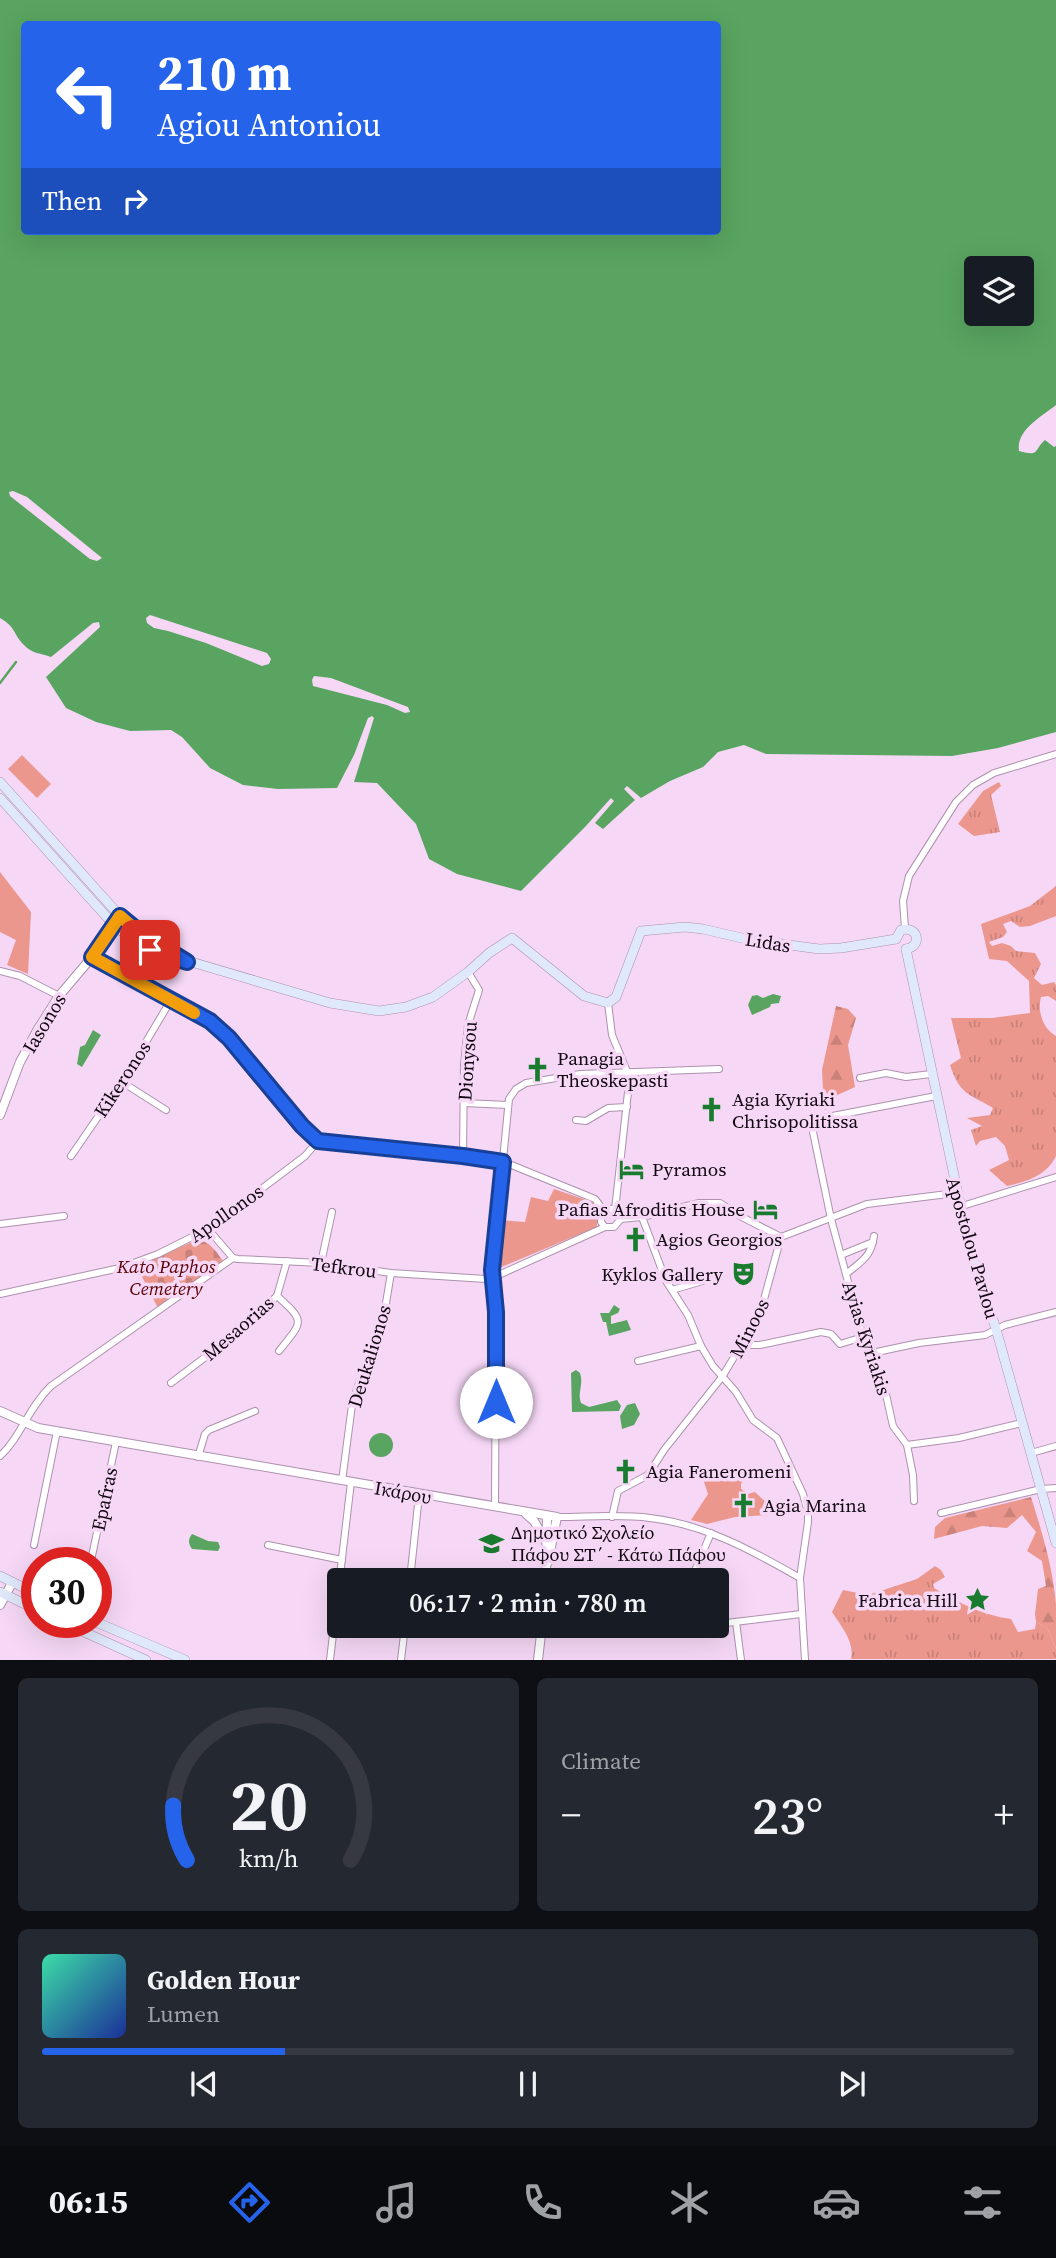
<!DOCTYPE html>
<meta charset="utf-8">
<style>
:root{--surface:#171b24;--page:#242831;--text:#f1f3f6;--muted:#9ea1a6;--line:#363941;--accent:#2563eb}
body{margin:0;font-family:"Source Serif 4",serif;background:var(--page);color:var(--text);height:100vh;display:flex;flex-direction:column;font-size:26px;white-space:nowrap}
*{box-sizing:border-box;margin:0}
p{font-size:23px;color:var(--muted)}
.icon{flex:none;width:38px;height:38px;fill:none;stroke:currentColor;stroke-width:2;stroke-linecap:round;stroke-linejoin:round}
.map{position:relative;height:1660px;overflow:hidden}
.drawer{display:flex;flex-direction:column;gap:18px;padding:18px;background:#0d0f14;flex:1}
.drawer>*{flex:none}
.top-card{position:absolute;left:21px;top:21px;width:700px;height:214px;border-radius:7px;box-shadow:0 7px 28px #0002;background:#2563eb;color:#fff;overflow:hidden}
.controls{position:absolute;left:964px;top:256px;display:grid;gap:14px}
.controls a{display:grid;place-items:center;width:70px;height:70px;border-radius:7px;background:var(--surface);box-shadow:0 7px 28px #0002;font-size:35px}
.speed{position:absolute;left:21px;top:1547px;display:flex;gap:14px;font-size:35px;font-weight:700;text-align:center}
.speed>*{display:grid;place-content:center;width:91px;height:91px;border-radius:50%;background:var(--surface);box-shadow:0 7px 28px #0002;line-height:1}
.speed .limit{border:10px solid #d22;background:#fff;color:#111}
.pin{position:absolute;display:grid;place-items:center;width:60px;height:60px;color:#fff;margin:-30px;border-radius:14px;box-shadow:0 4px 10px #0006}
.me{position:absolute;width:77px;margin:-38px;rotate:0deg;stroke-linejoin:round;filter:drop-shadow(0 0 5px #0008)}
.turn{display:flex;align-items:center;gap:24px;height:147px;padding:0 21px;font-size:32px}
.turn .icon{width:91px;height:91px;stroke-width:2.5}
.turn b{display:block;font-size:49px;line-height:60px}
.then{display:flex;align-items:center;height:66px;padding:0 21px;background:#0003;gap:14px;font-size:26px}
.big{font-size:52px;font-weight:600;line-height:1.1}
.drawer .tile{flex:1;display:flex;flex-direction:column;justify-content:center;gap:10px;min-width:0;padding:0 24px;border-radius:10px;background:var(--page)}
.drawer .dial{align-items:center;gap:0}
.dial svg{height:182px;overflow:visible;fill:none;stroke:var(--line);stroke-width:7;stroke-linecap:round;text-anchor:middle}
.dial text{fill:var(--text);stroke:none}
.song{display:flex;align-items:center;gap:21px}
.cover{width:84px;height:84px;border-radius:10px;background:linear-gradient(135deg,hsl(160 70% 55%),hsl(230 70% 35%))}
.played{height:7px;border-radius:4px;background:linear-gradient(90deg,var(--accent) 25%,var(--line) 25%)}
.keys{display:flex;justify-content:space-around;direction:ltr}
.heat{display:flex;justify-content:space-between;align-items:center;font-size:38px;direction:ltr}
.drawer .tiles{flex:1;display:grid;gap:18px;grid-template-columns:1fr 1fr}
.tile:last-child{grid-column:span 2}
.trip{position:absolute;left:327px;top:1568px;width:402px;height:70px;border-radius:7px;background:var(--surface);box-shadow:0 7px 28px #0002;font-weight:600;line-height:70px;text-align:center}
.menu{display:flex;height:112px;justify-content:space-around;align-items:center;background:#090b0e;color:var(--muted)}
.menu .icon{width:49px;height:49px}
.menu .selected{color:var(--accent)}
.menu b{font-size:32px;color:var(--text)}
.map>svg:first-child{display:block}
</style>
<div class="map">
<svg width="1056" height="1660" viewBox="0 0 1056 1660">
<defs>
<pattern id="grass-tufts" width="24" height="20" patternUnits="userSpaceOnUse" patternTransform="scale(1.75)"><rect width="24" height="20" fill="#ec978e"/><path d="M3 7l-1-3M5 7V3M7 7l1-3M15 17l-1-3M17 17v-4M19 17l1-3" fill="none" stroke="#c98179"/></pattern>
<pattern id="forest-firs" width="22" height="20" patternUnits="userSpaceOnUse" patternTransform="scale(1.75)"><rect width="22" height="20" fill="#ec978e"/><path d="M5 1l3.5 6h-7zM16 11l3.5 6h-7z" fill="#c98179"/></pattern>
<pattern id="cemetery-stones" width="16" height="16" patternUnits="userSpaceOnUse" patternTransform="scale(1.75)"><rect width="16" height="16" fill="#ec978e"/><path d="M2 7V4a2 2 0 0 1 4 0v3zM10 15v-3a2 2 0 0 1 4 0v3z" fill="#c98179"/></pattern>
</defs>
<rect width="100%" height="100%" fill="#f6d8f6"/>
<g fill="url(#grass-tufts)">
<path d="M999,782L1001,786L991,795L1000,832L974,836L958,824L983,791Z"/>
<path d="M1056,886V916L1030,926L1020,927L1011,921L1003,924L1007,932L1003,937L989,942L992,946L1002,943L1011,946L1016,951L1035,953L1041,964L1034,978L1042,985L1054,982L1056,985V1001L1048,996L1041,997C1037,1011 1043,1029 1056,1036V1156C1046,1176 1028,1181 1007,1186L989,1170L1009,1160L1005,1146L996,1137L980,1141L976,1146L971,1130L982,1126L967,1118L990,1115L993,1108C968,1093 960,1095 950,1065L961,1058L951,1018H992L1030,1013L1029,981L1007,961L989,959L981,924L1030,906Z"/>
<path d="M935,1566L941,1570L945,1577L933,1584L934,1588C959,1603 982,1615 1011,1619L1018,1632L1035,1629L1036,1622L1047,1628L1056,1649V1659H851C855,1642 841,1626 832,1612L843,1590L868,1595L917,1579Z"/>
</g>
<g fill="url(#forest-firs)">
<path d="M836,1006L848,1009L856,1018L848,1045L855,1087L833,1097L832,1108L824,1110L822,1070Z"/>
<path d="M1031,1497C1042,1532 1053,1568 1056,1605C1056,1619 1056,1634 1056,1649L1047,1628L1036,1622L1035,1614L1038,1589L1046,1586L1042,1561L1027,1551L1036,1532L1022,1515L1007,1528L982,1526L934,1539L935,1527L945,1518Z"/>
</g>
<path fill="url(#cemetery-stones)" d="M196,1240C209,1240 215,1250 223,1261L158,1308L137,1267Z"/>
<g fill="#ec978e">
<path d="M22,755L51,784L37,798L8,769Z"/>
<path d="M0,872L31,912L28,974L7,965L16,940L0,932Z"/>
<path d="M554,1189L598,1204L597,1227L499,1268V1220L525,1222L531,1197L548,1201Z"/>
<path d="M741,1471L747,1473L741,1484V1489L748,1494L755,1492L771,1507L770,1515L735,1517L707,1524L691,1520L708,1494L704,1482L710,1475L728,1476Z"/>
</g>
<g fill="#59a460" fill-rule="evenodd">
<path d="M0,0H1056V405C1041,417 1016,430 1019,451C1041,457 1033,450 1045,440L1054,447L1056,446V732L998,748L952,756L766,754L744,745L718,752L703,767L670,781L641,798L627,786L624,789L635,800L603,829L595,823L614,801L611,798L585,827L521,891L457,874L429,859L416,824L377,783L354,782L374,718L372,716L368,718L354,755L337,788L278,789L243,785L210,768L182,737L171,730L130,731L96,722L66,708L46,677L100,627L99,622L93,623L51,657C41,653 32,654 24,645C13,634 16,627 0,618ZM24,24H718V231H24ZM976,268H1022V313H976Z"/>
<path d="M773,994L781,996L779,1003L771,1004L770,1007L752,1015L748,1005L752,996L757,995L763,998Z"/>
<path d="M93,1030L101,1035L82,1067L77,1064L80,1047L85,1045Z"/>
<path d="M614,1305L620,1309L618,1313L611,1316V1324L627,1320L631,1330L609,1336L606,1322H603L600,1313H609Z"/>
<path d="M576,1370L580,1373C584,1384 577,1393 581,1403L589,1407L617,1400L621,1406L619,1411L572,1412L571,1373Z"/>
<path d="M635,1403L640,1414L634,1425L622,1429L620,1416L627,1405Z"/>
<circle cx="381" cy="1445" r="12"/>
<path d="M192,1534L208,1541L218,1542L220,1547L218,1551L192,1549C188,1543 188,1540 192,1534Z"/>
</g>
<g fill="#f6d8f6">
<path d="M13,491L27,497L102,558L97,561L90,559L10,496L9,492Z"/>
<path d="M150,615L267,653L271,659L269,664L262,666L206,643L168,631L154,628L147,623L146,618Z"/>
<path d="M314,676L331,678L408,707L410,712L405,713L387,705L313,686L312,680Z"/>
</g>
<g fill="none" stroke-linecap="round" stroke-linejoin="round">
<path stroke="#59a460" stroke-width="2.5" d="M0,683L16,662"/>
<defs>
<g id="minor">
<path d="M905,928L903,901L909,876L956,802L973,785L994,773L1056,754"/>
<path d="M92,957L210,1021L229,1038L302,1126L318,1141L487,1159L509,1164L595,1199L604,1211"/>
<path d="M0,971L20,976L59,996"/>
<path d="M608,1003L612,1035L628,1074L629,1083L615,1210"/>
<path d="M860,1078L886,1073L906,1077L931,1074"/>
<path d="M122,1082L166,1110"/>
<path d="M464,1103L508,1105"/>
<path d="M576,1120L586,1121L608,1108L627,1107"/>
<path d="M71,1156L122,1082L171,1000"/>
<path d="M463,1156L464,1065L468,1025L479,990L468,972"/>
<path d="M959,1207L1056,1177"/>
<path d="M642,1217L666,1281L688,1315L701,1346L713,1366L736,1392L753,1420L777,1438L803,1494L808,1513V1522L800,1578L805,1660"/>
<path d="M620,1219L642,1217L699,1203H720L738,1215L781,1237L867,1204L956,1193"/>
<path d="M0,1224L64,1216"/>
<path d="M208,1229L233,1258L238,1259L321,1263L391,1273L486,1279L492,1278L605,1227H614L620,1220C620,1213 615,1208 608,1209L602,1213L601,1222L605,1227"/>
<path d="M841,1255L873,1242"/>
<path d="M321,1263L332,1212"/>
<path d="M846,1274C862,1261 871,1257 874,1236"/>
<path d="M672,1290L716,1277"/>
<path d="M0,1294L120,1268L158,1254L208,1229L305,1156L318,1141"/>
<path d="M277,1296C306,1322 303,1321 279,1351"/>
<path d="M743,1345H760L821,1332L831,1334L840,1344L863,1337"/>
<path d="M872,1353L919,1343L985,1335L1005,1325L1056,1312"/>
<path d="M638,1361L701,1346"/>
<path d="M171,1383L232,1337L277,1296L287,1261"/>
<path d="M907,1445L959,1438L1022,1423"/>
<path d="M1031,1453L1056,1446"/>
<path d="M0,1456C21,1437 28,1408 51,1386L233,1258"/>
<path d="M198,1457L205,1434L209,1430L255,1411"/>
<path d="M342,1481L352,1405L359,1383L377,1341L384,1315L391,1273"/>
<path d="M914,1501L913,1475L907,1445L893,1426L885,1390L872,1353L863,1337L831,1219L813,1132L817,1119L936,1096"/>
<path d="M495,1506L496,1312L492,1271L509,1099L516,1089L526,1083L580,1074L719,1069"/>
<path d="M941,1513L1041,1489L1056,1488"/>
<path d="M557,1517C588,1517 620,1514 650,1518C704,1524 753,1551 800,1578"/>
<path d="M612,1517L618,1491L648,1475L664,1450L722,1377L760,1314L781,1237"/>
<path d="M34,1545L57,1431"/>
<path d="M268,1545L342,1560"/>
<path d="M92,1556L116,1442"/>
<path d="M608,1577V1580"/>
<path d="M410,1580L419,1495"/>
<path d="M691,1580L711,1533"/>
<path d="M736,1622L741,1660"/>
<path d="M718,1624L801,1614"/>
<path d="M330,1660L351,1482"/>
<path d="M401,1660L405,1626"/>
</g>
<g id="tertiary">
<path d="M0,1115L20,1062L38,1029L59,996L92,957L116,921"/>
<path d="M0,1411L38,1428L557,1517L548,1562"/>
<path d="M526,1514L534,1521L545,1540"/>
<path d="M546,1580L547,1516"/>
<path d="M0,1605L12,1583"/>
<path d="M538,1660L542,1626"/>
</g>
<g id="secondary">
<path d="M0,782L120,916L143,935L173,954"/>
<path d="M0,798L113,924L130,938L151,950L330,1003L379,1011L406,1007L433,997L468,972L489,953L512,938L584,996L608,1003L616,997L641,931L685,927L703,929L746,939L819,949L841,948L896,939"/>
<path d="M896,939L901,930C918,925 923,946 906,949"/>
<path d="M906,949L969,1246L996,1329L1056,1543"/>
<path d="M0,1576L37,1594"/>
<path d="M0,1592L37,1610"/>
<path d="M62,1622L146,1660"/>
<path d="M96,1622L185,1660"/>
</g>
</defs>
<use href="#minor" stroke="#ad91ad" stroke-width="8"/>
<use href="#tertiary" stroke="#ad91ad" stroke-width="10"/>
<use href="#secondary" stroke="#ad91ad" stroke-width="10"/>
<use href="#minor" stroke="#fff" stroke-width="6"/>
<use href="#tertiary" stroke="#fff" stroke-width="8"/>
<use href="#secondary" stroke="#e0e8fb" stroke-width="9"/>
</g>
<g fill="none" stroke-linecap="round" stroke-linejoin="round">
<defs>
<path id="route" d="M150,950L187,962L143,935L120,916L92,957L210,1021L229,1038L302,1126L318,1141L463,1156L503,1162L492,1270L496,1312V1402"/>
</defs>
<use href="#route" stroke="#184099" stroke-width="18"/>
<use href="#route" stroke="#2563eb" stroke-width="12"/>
<path stroke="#f59e0b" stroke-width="12" d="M129,924L120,916L92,957L194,1013"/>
</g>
<defs>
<symbol id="church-bare" viewBox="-9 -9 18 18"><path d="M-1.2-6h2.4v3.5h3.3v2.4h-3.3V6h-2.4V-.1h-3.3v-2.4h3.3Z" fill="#197b2d" stroke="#f6d8f6" stroke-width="2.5" paint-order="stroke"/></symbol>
<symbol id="hotel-bare" viewBox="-9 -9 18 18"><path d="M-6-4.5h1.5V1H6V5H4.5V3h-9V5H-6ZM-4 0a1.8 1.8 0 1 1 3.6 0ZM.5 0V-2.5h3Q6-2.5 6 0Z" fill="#197b2d" stroke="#f6d8f6" stroke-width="2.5" paint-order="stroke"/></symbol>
<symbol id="theatre-bare" viewBox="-9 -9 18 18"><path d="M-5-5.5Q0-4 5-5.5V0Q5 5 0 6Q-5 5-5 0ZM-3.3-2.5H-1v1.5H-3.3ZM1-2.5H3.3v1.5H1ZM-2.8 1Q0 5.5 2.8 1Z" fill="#197b2d" stroke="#f6d8f6" stroke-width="2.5" paint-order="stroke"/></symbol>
<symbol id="school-bare" viewBox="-9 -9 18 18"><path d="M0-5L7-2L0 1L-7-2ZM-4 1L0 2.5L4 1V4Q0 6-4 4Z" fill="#197b2d" stroke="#f6d8f6" stroke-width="2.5" paint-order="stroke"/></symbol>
<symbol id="sight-bare" viewBox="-9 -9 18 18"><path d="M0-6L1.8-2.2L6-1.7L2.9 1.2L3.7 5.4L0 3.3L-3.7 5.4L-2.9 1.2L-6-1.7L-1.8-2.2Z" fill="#197b2d" stroke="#f6d8f6" stroke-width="2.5" paint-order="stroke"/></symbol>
</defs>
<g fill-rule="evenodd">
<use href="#church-bare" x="520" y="1052" width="35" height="35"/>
<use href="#church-bare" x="694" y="1092" width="35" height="35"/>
<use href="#hotel-bare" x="614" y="1152" width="35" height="35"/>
<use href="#hotel-bare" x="748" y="1192" width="35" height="35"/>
<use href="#church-bare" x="618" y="1222" width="35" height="35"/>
<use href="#theatre-bare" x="726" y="1256" width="35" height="35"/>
<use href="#church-bare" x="608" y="1454" width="35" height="35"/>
<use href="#church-bare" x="726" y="1488" width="35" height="35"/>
<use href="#school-bare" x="474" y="1526" width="35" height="35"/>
<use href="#sight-bare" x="960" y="1582" width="35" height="35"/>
</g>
<g text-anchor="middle" stroke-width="7" stroke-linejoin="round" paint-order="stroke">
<g font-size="19" fill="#110812" stroke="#f6d8f6">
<text transform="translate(768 942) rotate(9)" y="7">Lidas</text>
<text transform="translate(44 1023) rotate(-59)" y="7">Iasonos</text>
<text transform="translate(467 1061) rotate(-86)" y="7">Dionysou</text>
<text transform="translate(122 1079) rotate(-57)" y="7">Kikeronos</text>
<text transform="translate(226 1213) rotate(-35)" y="7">Apollonos</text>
<text transform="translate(973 1248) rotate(74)" y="7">Apostolou Pavlou</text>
<text transform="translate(344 1267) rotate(7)" y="7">Tefkrou</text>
<text transform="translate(238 1328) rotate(-41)" y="7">Mesaorias</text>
<text transform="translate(749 1328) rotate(-63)" y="7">Minoos</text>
<text transform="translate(867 1338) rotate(72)" y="7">Ayias Kyriakis</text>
<text transform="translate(369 1356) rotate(-73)" y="7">Deukalionos</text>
<text transform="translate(403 1492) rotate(10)" y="7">Ικάρου</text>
<text transform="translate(104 1499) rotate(-78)" y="7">Epafras</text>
</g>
<g font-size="19" fill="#110812" stroke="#f6d8f6" text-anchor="start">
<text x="557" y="1065">Panagia<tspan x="557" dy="22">Theoskepasti</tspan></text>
<text x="732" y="1106">Agia Kyriaki<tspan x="732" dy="22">Chrisopolitissa</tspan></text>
<text x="652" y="1176">Pyramos</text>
<text x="745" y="1216" text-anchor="end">Pafias Afroditis House</text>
<text x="656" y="1246">Agios Georgios</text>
<text x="723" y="1281" text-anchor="end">Kyklos Gallery</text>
<text x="646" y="1478">Agia Faneromeni</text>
<text x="763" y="1512">Agia Marina</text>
<text x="511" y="1539">Δημοτικό Σχολείο<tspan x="511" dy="22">Πάφου ΣΤ΄ - Κάτω Πάφου</tspan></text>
<text x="958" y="1607" text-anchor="end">Fabrica Hill</text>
</g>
<g font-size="19" font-style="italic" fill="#5b0005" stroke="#f6d8f6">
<text x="166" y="1273">Kato Paphos<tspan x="166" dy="22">Cemetery</tspan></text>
</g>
</g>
</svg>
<div class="controls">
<a><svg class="icon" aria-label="layers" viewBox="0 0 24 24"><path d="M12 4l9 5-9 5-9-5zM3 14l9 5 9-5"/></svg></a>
</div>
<div class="speed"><div class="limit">30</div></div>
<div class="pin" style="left:150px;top:950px;background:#d93025"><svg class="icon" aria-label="arrive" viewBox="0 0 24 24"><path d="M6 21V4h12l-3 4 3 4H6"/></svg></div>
<svg class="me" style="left:496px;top:1402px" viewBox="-20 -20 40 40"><circle r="19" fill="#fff"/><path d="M0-13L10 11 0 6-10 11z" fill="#2563eb"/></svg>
<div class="trip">06:17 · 2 min · 780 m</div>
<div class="top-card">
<div class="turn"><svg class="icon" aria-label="left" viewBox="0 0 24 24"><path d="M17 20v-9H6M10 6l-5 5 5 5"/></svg><div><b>210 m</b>Agiou Antoniou</div></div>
<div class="then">Then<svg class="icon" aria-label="right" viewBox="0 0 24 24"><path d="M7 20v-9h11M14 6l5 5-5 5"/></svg></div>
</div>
</div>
<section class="drawer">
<div class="tiles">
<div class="tile dial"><svg viewBox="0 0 100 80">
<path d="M14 69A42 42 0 1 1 86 69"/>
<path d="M14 69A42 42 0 0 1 8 45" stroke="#2563eb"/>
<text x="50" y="56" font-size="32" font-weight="700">20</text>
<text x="50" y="72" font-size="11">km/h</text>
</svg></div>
<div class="tile"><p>Climate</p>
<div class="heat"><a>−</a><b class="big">23°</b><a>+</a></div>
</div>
<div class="tile">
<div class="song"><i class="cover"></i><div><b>Golden Hour</b><p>Lumen</p></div></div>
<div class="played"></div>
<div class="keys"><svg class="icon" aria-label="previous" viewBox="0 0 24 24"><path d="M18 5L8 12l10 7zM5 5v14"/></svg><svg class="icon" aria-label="pause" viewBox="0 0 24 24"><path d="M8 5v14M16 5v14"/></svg><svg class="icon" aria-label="next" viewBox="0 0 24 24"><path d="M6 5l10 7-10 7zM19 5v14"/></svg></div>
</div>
</div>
</section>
<nav class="menu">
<b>06:15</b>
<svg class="icon selected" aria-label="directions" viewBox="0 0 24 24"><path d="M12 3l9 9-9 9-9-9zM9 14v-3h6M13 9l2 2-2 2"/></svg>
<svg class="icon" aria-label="music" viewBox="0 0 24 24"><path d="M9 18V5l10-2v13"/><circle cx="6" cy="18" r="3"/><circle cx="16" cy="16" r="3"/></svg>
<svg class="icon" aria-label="phone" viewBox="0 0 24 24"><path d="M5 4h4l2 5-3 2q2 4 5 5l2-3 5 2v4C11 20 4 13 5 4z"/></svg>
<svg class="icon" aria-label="climate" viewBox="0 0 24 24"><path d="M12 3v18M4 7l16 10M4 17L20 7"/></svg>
<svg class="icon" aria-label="car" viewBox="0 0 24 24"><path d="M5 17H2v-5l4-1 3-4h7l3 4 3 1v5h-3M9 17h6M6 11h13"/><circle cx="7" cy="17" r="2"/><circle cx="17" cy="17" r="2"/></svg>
<svg class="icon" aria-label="filters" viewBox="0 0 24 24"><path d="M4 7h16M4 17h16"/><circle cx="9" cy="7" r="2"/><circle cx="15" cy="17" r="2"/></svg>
</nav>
